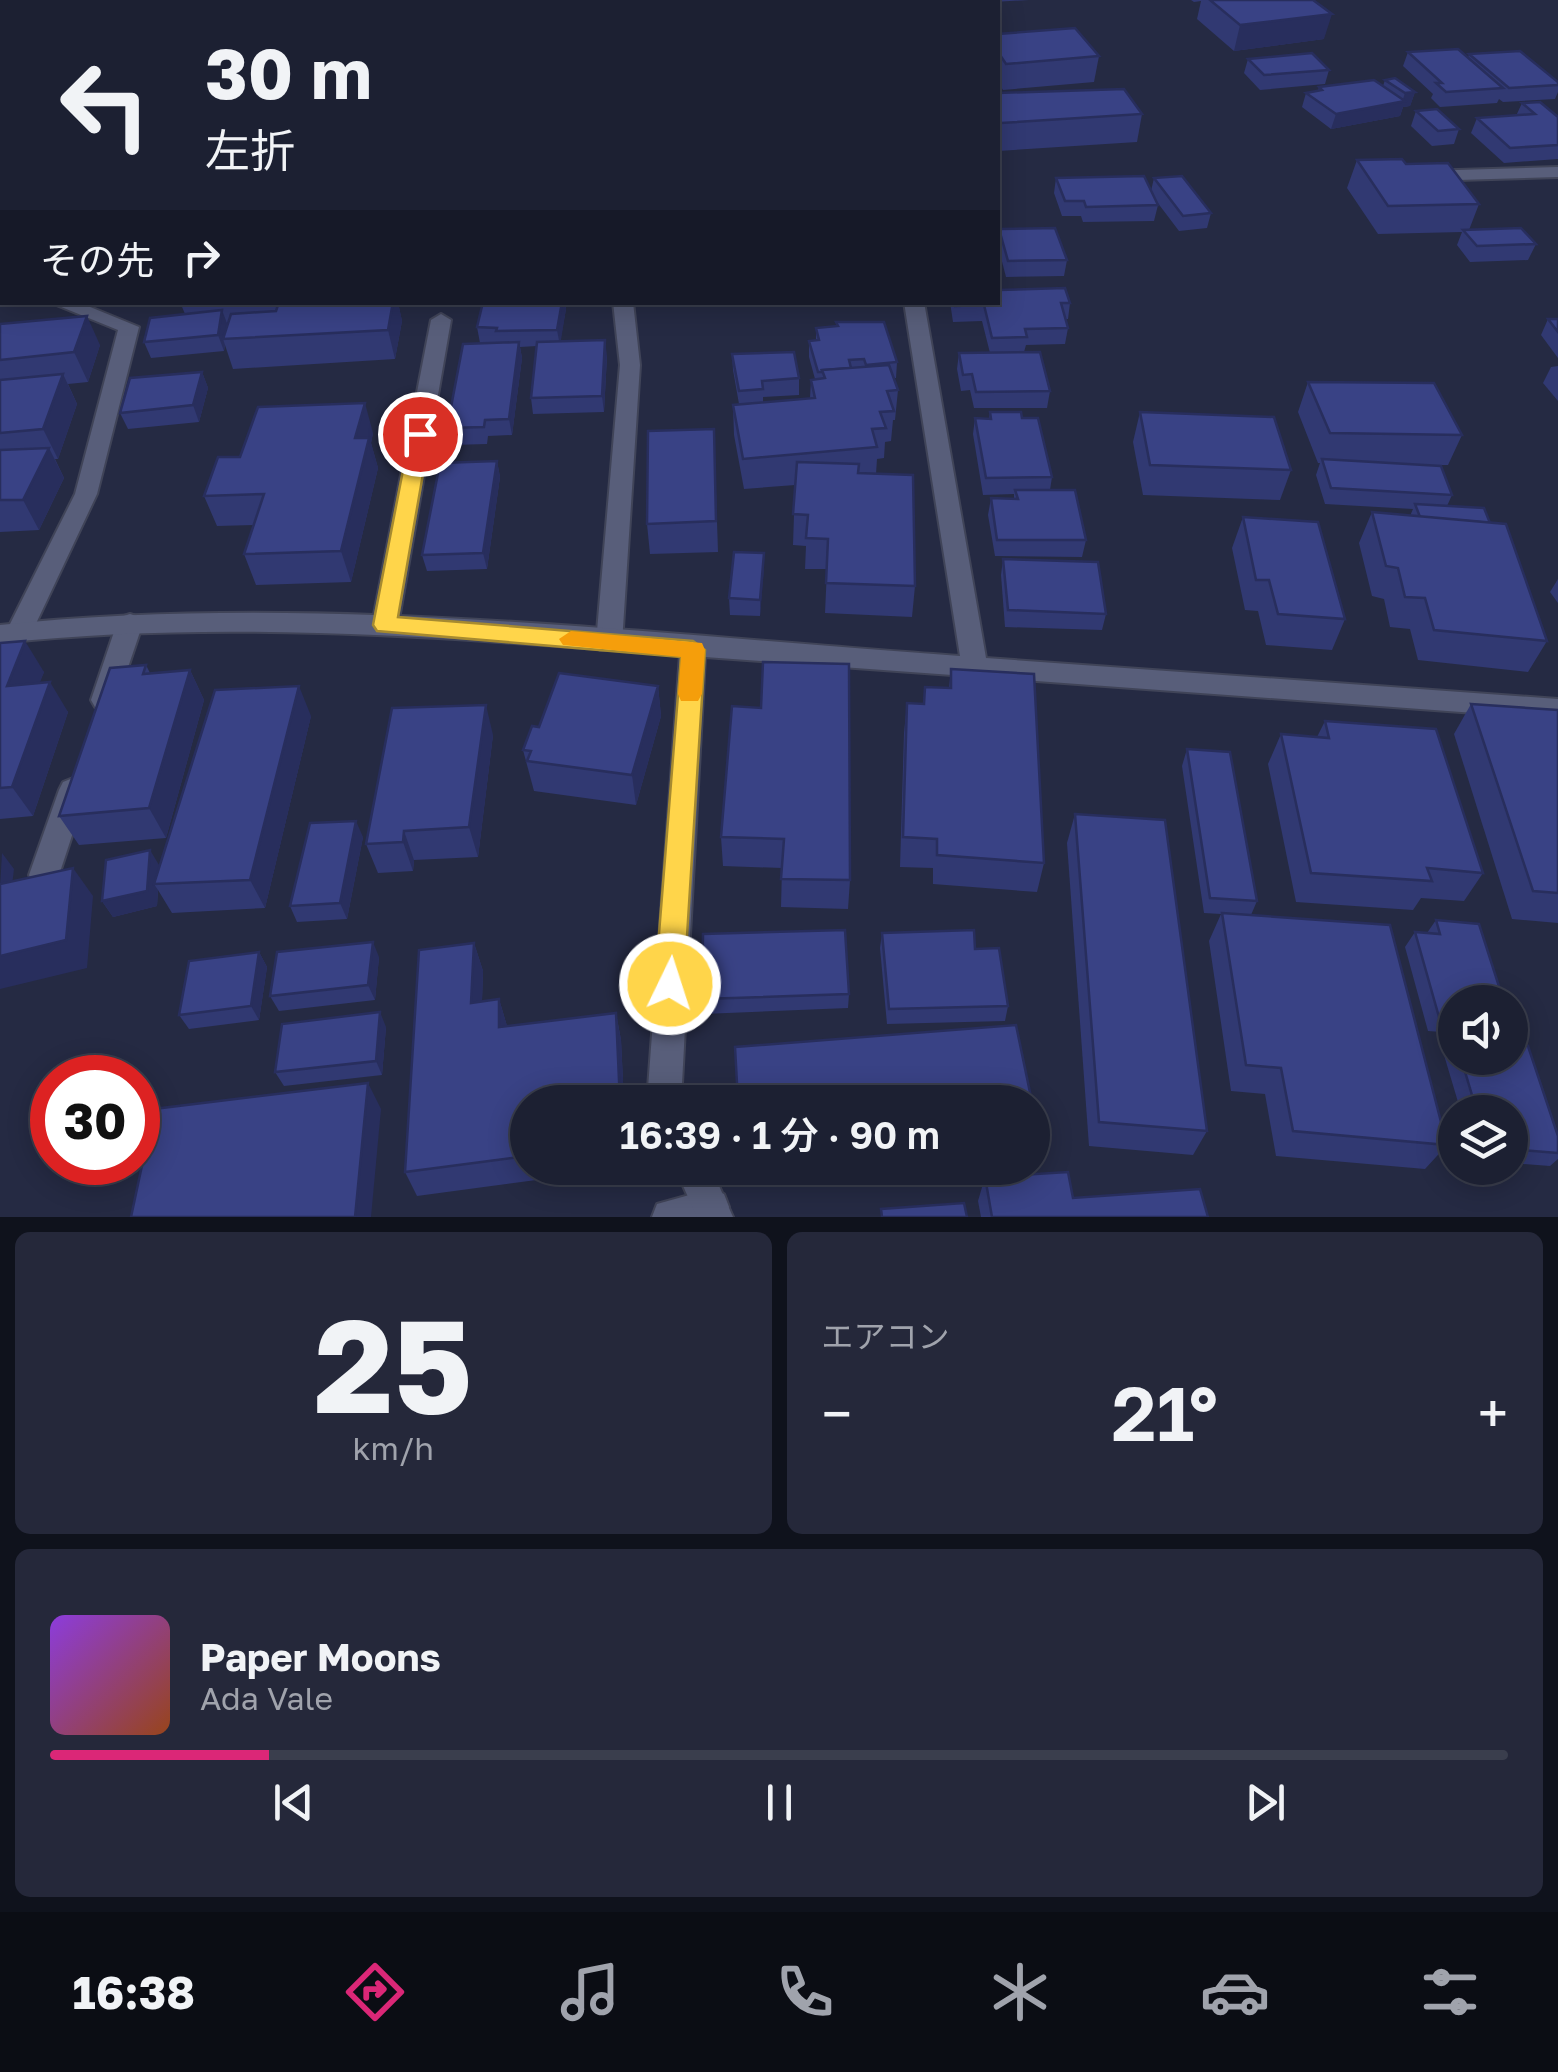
<!DOCTYPE html>
<html lang="ja">
<meta charset="utf-8">
<style>
:root{--surface:#1c2032;--page:#25283a;--text:#f1f3f6;--muted:#a0a3ac;--line:#3a3e4d;--accent:#db2777}
body{margin:0;font-family:"Golos Text","Noto Sans JP",sans-serif;background:var(--page);color:var(--text);height:100vh;display:flex;flex-direction:column;font-size:38px;white-space:nowrap}
*{box-sizing:border-box;margin:0}
p{font-size:32px;color:var(--muted)}
.icon{flex:none;width:55px;height:55px;fill:none;stroke:currentColor;stroke-width:2;stroke-linecap:round;stroke-linejoin:round}
.map{position:relative;height:1217px;overflow:hidden}
.drawer{display:flex;flex-direction:column;gap:15px;padding:15px;background:#0f121c;flex:1}
.drawer>*{flex:none}
.guide{position:absolute;left:0px;top:0px;width:1000px;height:305px;box-shadow:0 5px 25px #0003,0 0 0 2px var(--line);background:#1c2032;color:var(--text);overflow:hidden}
.tools{position:absolute;left:1438px;top:985px;display:grid;gap:20px}
.tools a{display:grid;place-items:center;width:90px;height:90px;border-radius:50%;background:var(--surface);box-shadow:0 5px 25px #0003,0 0 0 2px var(--line);font-size:50px}
.speed{position:absolute;left:30px;top:1055px;display:flex;gap:20px;font-size:50px;font-weight:700;text-align:center}
.speed>*{display:grid;place-content:center;width:130px;height:130px;border-radius:50%;background:var(--surface);box-shadow:0 5px 25px #0003,0 0 0 2px var(--line);line-height:1}
.speed .limit{border:15px solid #d22;background:#fff;color:#111}
.pin{position:absolute;display:grid;place-items:center;width:85px;height:85px;color:#fff;margin:-42px;border:5px solid #fff;border-radius:50%;box-shadow:0 2px 10px #0007}
.me{position:absolute;width:110px;margin:-55px;rotate:4deg;stroke-linejoin:round;filter:drop-shadow(0 0 8px #0008)}
.turn{display:flex;align-items:center;gap:35px;height:210px;padding:0 40px;font-size:45px}
.turn .icon{width:130px;height:130px;stroke-width:2.5}
.turn b{display:block;font-size:70px;line-height:85px}
.then{display:flex;align-items:center;height:95px;padding:0 40px;background:#0003;gap:20px;font-size:38px}
.big{font-size:75px;font-weight:600;line-height:1.1}
.drawer .card{flex:1;display:flex;flex-direction:column;justify-content:center;gap:15px;min-width:0;padding:0 35px;border-radius:15px;background:var(--page)}
.drawer .dial{align-items:center;gap:0}
.dial b{font-size:130px;line-height:1}
.song{display:flex;align-items:center;gap:30px}
.cover{width:120px;height:120px;border-radius:15px;background:linear-gradient(135deg,hsl(270 70% 55%),hsl(20 70% 35%))}
.played{height:10px;border-radius:5px;background:linear-gradient(90deg,var(--accent) 15%,var(--line) 15%)}
.keys{display:flex;justify-content:space-around;direction:ltr}
.heat{display:flex;justify-content:space-between;align-items:center;font-size:55px;direction:ltr}
.drawer .tiles{flex:1;display:grid;gap:15px;grid-template-columns:1fr 1fr}
.card:last-child{grid-column:span 2}
.trip{position:absolute;left:510px;top:1085px;width:540px;height:100px;border-radius:50px;background:var(--surface);box-shadow:0 5px 25px #0003,0 0 0 2px var(--line);font-weight:600;line-height:100px;text-align:center}
.menu{display:flex;height:160px;justify-content:space-around;align-items:center;background:#0b0d14;color:var(--muted)}
.menu .icon{width:70px;height:70px}
.menu .current{color:var(--accent)}
.menu b{font-size:45px;color:var(--text)}
.map>svg:first-child{display:block}
</style>
<div class="map">
<svg width="1558" height="1217" viewBox="0 0 1558 1217">
<rect width="100%" height="100%" fill="#252a43"/>
<g fill="none" stroke-linecap="round" stroke-linejoin="round">
<defs>
<g id="service">
<path d="M49,302H78L139,327L97,494L32,632L28,639H10L6,632L75,494L118,330Z"/>
<path d="M613,302H633L640,365L622,643L618,650H600L596,643L620,365Z"/>
<path d="M441,314L451,320L398,625L394,632H376L372,625L431,320Z"/>
<path d="M130,614L139,617L143,623L117,700L113,707H95L91,700L117,623L121,617Z"/>
<path d="M73,778L83,782L87,790L59,875L55,884L44,888L33,884L29,875L59,790L63,782Z"/>
<path d="M711,1189L724,1194L729,1207L725,1217H652L657,1204Z"/>
</g>
<g id="minor">
<path d="M823,0H837L838,2H824Z"/>
<path d="M0,147L2,148V166H0Z"/>
<path d="M1558,167V177L1423,181L1414,176L1423,171Z"/>
<path d="M904,302H924L986,658L1558,699V719L705,657L681,1102H647L680,655C451,638 229,619 0,643V625C316,592 643,634 960,656Z"/>
<path d="M675,1168H711L733,1217H697Z"/>
</g>
</defs>
<use href="#service" stroke="#404458" stroke-width="4"/>
<use href="#minor" stroke="#404458" stroke-width="4"/>
<use href="#service" fill="#585e7a" fill-rule="evenodd"/>
<use href="#minor" fill="#585e7a" fill-rule="evenodd"/>
</g>
<g fill="#313972">
<path d="M528,0H570V2H529Z"/>
<path d="M588,0H639V2H589Z"/>
<path d="M855,0H921L920,2H856Z"/>
<path d="M932,0H979L978,2H933Z"/>
<path d="M992,0H1029L993,2Z"/>
<path d="M1191,0H1313L1324,39L1234,51L1197,19L1201,1L1194,2Z"/>
<path d="M998,52L1099,56L1094,82L1003,90L998,83Z"/>
<path d="M1408,52L1468,58L1469,54L1558,82V92L1555,99L1503,102L1499,99L1497,103L1440,107L1431,98L1433,94L1403,66Z"/>
<path d="M1248,59L1329,70L1325,84L1260,90L1244,73Z"/>
<path d="M1385,80L1415,92L1410,106L1403,107L1400,116L1331,129L1302,107L1306,93L1318,91L1319,87L1383,86Z"/>
<path d="M998,93L1142,114L1137,142L998,151Z"/>
<path d="M1522,103L1558,117V159L1504,163L1471,133L1477,118L1516,116Z"/>
<path d="M1416,111L1459,129L1454,144L1432,146L1411,126Z"/>
<path d="M1357,160L1406,164L1479,204L1469,230L1536,244L1528,260L1470,262L1457,245L1462,232L1378,234L1347,188Z"/>
<path d="M1056,178L1151,191L1154,178L1211,213L1207,228L1179,231L1154,198L1158,205L1154,221L1083,222L1081,216H1062L1054,193Z"/>
<path d="M999,229L1067,260L1064,276L1006,277L998,246Z"/>
<path d="M180,302H411L398,303L402,321L395,359L233,369L225,345L224,351L151,358L144,342L185,314Z"/>
<path d="M483,302H565L566,309L560,342L607,356L604,412L533,414L531,398L537,346L520,347L522,358L512,435L488,436L487,444L451,445L447,428L480,343L477,327Z"/>
<path d="M856,302H888L856,305Z"/>
<path d="M950,302L1070,303L1068,319H1066L1068,328L1065,344L1026,345L1024,352L1050,391L1047,408H974L970,390L961,391L957,369L959,353H990L982,321L953,322Z"/>
<path d="M1548,319H1558V358L1541,335Z"/>
<path d="M836,322L897,362L896,378H894L898,390L895,420H893L891,441L885,442L884,458L877,459L876,474L915,586L912,617L825,613L827,569H805L806,546L793,545L795,485L744,489L734,435L733,405L739,404L733,370L732,354L799,378V395L763,397V402L810,398L811,380L815,379L809,357V341L816,340V328L836,327Z"/>
<path d="M0,324L100,345L88,382L68,384L77,404L58,459H55L64,478L39,530L0,532Z"/>
<path d="M1558,366V401L1543,383L1551,367Z"/>
<path d="M202,372L208,388L199,422L128,429L120,413Z"/>
<path d="M1308,382L1462,435L1448,465H1426L1452,495L1447,506L1490,523L1547,641L1528,672L1418,660L1410,629L1390,627L1384,599L1372,596L1359,543L1372,512L1410,516L1413,509L1325,504L1316,475L1320,463H1318L1298,412Z"/>
<path d="M990,412L1022,418L1052,477L1050,490L1086,540L1082,557L995,556L988,515L991,498H1014V494L983,495L973,434L975,418H989Z"/>
<path d="M1140,412L1291,470L1280,500L1143,495L1133,442Z"/>
<path d="M714,429L718,552L650,554L647,524Z"/>
<path d="M373,433L371,443L378,468L351,582L256,585L244,554L254,525L217,526L204,496L240,457Z"/>
<path d="M497,461L500,477L487,569L427,571L422,555Z"/>
<path d="M1243,517L1345,619L1332,650L1266,645L1258,611L1245,610L1232,548Z"/>
<path d="M764,553L760,616L730,615L729,598Z"/>
<path d="M1003,559L1106,614L1102,630L1005,627L1001,575Z"/>
<path d="M1558,579V603L1550,592Z"/>
<path d="M0,643L44,672L39,683L68,712L33,816L0,819Z"/>
<path d="M146,665L150,673L190,670L204,700L166,838L79,845L59,816Z"/>
<path d="M951,669L1044,863L1037,892L933,884V868L900,867L904,733L907,703L923,704L925,687L949,688Z"/>
<path d="M658,686L661,716L636,805L534,791L523,750L539,727Z"/>
<path d="M1471,704L1558,710V923L1512,919L1454,734Z"/>
<path d="M761,708L850,880L848,909L781,907L782,868L723,866L721,837Z"/>
<path d="M311,716L265,908L172,913L158,890L157,906L113,917L102,901L159,865V870Z"/>
<path d="M1325,721L1483,873L1464,901L1421,898L1413,910L1296,902L1268,764L1281,734L1317,737Z"/>
<path d="M493,735L478,857L414,860L413,871L378,873L366,844Z"/>
<path d="M1187,749L1257,901L1251,915L1447,1145L1425,1169L1276,1156L1265,1094L1231,1091L1209,941L1221,914L1204,913L1182,766Z"/>
<path d="M1075,814L1207,1131L1193,1155L1089,1146L1067,843Z"/>
<path d="M363,837L347,919L297,922L290,906Z"/>
<path d="M1436,920L1479,924L1455,1002V1033L1428,1031L1405,947L1415,932L1427,933Z"/>
<path d="M882,933L975,949L1008,1006L1005,1021L887,1024L880,948Z"/>
<path d="M474,943L483,971L482,1001L499,999L507,1026L616,1013L621,1040L624,1102H528V1168H627L417,1196L405,1172Z"/>
<path d="M259,952L267,967L259,1020L189,1029L179,1015Z"/>
<path d="M379,957L375,1000L279,1011L270,996Z"/>
<path d="M849,994L848,1008L703,1014L702,999Z"/>
<path d="M386,1027L382,1075L284,1086L275,1072Z"/>
<path d="M1455,1041V1058H1510L1558,1136V1159L1550,1166L1510,1163V1112H1461L1444,1055Z"/>
<path d="M1032,1104L1038,1128L1032,1143Z"/>
<path d="M742,1168H852L743,1176Z"/>
<path d="M985,1177L1073,1198L1208,1217H981L978,1201Z"/>
</g>
<g fill="#282e5d">
<path d="M1332,14L1324,39L1234,51L1240,25Z"/>
<path d="M1415,92L1410,106L1403,107L1400,116L1331,129L1336,114L1402,102L1405,93Z"/>
<rect x="0" y="213" width="2" height="17"/>
<path d="M2,234V267L0,273V240Z"/>
<path d="M147,302H174L148,305Z"/>
<path d="M393,302H398L402,321L395,359L388,330Z"/>
<path d="M562,302H565L566,309L560,346L557,330Z"/>
<path d="M222,310L228,326L223,339L225,345L224,351L218,335Z"/>
<path d="M87,316L100,345L88,382L74,352Z"/>
<path d="M605,340L607,356L604,412L602,396Z"/>
<path d="M519,342L522,358L512,435L509,419Z"/>
<path d="M202,372L208,388L199,422L193,405Z"/>
<path d="M63,374L77,404L58,459L43,429Z"/>
<path d="M365,403L373,433L371,443L378,468L351,582L341,551L355,438Z"/>
<path d="M49,448L64,478L39,530L23,500Z"/>
<path d="M497,461L500,477L487,569L483,553Z"/>
<path d="M764,553V570L760,616V600Z"/>
<path d="M25,641L44,672L27,716L7,686Z"/>
<path d="M190,670L204,700L166,838L149,808Z"/>
<path d="M50,682L68,712L33,816L12,787Z"/>
<path d="M299,686L311,716L265,908L250,880Z"/>
<path d="M658,686L661,716L636,805L632,775Z"/>
<path d="M486,705L493,735L478,857L469,827Z"/>
<path d="M356,821L363,837L347,919L340,903Z"/>
<path d="M404,831L414,860L413,871L403,842Z"/>
<path d="M150,850L159,865L158,884H154L158,890L157,906L113,917L102,901Z"/>
<path d="M2,853L14,869L12,886L0,888Z"/>
<path d="M73,868L93,896L87,968L0,989V956Z"/>
<path d="M373,942L379,957L375,1000L368,985Z"/>
<path d="M474,943L483,971L481,1030L471,1003Z"/>
<path d="M259,952L267,967L259,1020L251,1006Z"/>
<path d="M499,999L507,1026L499,1027Z"/>
<path d="M380,1012L386,1027L382,1075L376,1061Z"/>
<path d="M616,1013L621,1040L624,1102H620Z"/>
<path d="M368,1083L381,1109L371,1217H355Z"/>
</g>
<g fill="#394285" stroke="#282e5d" stroke-width="2.5">
<path d="M51,0H110L114,2H41Z"/>
<path d="M126,0H196L188,2H130Z"/>
<path d="M319,0H372L371,2H318Z"/>
<path d="M1210,0H1313L1332,14L1240,25Z"/>
<path d="M1075,28L1099,56L1006,64L998,52V34Z"/>
<path d="M1458,49L1503,88L1446,92L1436,83H1442L1408,52Z"/>
<path d="M1520,51L1558,82V85L1509,88L1469,54Z"/>
<path d="M1312,53L1329,70L1264,75L1248,59Z"/>
<path d="M1395,78L1415,92L1405,93L1385,80Z"/>
<path d="M1374,80L1405,101L1336,114L1306,93L1322,90L1319,87Z"/>
<path d="M1124,89L1142,114L1001,123L998,115V93Z"/>
<path d="M1540,102L1558,117V145L1510,148L1477,118L1535,114L1522,103Z"/>
<path d="M1437,109L1459,129L1438,131L1416,111Z"/>
<path d="M1402,159L1406,164L1448,163L1479,204L1388,206L1357,160Z"/>
<path d="M1144,176L1158,205L1086,207L1084,201H1065L1056,178Z"/>
<path d="M1182,176L1211,213L1183,216L1154,178Z"/>
<rect x="0" y="183" width="2" height="30"/>
<path d="M1055,228L1067,260L1008,261L999,229Z"/>
<path d="M1521,228L1536,244L1477,246L1463,230Z"/>
<path d="M1065,288L1070,303H1061L1068,328L1025,329L1027,337L992,338L984,305L955,306L954,302H998V290Z"/>
<path d="M279,302H393L388,330L223,339L231,314L276,311Z"/>
<path d="M483,302H562L557,330L496,331L497,328L477,327Z"/>
<path d="M222,310L218,335L144,342L150,318Z"/>
<path d="M87,316L74,352L0,360V324Z"/>
<path d="M1548,319H1558V332Z"/>
<path d="M836,322H884L897,362L866,365L864,359L849,360L851,368L822,370L823,372H818L809,341L819,340L816,328L838,326Z"/>
<path d="M605,340L602,396L531,398L537,342Z"/>
<path d="M519,342L509,419L485,420L484,427L447,428L463,344Z"/>
<path d="M794,352L799,378L762,381L763,389L739,391L732,354Z"/>
<path d="M1040,352L1050,391L976,392L972,374L963,375L959,353Z"/>
<path d="M889,365L898,390L887,391L894,411L880,412L886,428L872,429L877,447L743,459L733,405L815,398L811,380L825,378L822,370Z"/>
<path d="M202,372L193,405L120,413L130,378Z"/>
<path d="M63,374L43,429L0,433V380Z"/>
<path d="M1308,382L1434,383L1462,435L1330,433Z"/>
<path d="M365,403L355,438H369L341,551L244,554L264,494L204,496L218,457H240L258,407Z"/>
<path d="M990,412H1021L1022,418H1038L1052,477L986,478L975,418L991,419Z"/>
<path d="M1140,412L1274,417L1291,470L1150,465Z"/>
<path d="M714,429L716,521L647,524L648,431Z"/>
<path d="M49,448L23,500H0V450Z"/>
<path d="M1322,459L1441,466L1452,495L1331,488Z"/>
<path d="M497,461L483,553L422,555L440,463Z"/>
<path d="M797,462L859,464L858,473L913,475L915,586L826,583L828,539L806,538L808,515L793,514Z"/>
<path d="M1015,490H1075L1086,540H997L991,498L1018,499Z"/>
<path d="M1415,504L1484,508L1490,523L1420,517Z"/>
<path d="M1372,512L1506,524L1547,641L1434,630L1425,598L1405,597L1398,568L1386,566Z"/>
<path d="M1243,517L1318,522L1345,619L1278,614L1269,580H1256Z"/>
<path d="M734,552L764,553L760,600L729,598Z"/>
<path d="M1003,559L1098,562L1106,614L1008,610Z"/>
<path d="M25,641L7,686L50,682L12,787L0,788V643Z"/>
<path d="M763,662L849,664L850,880L781,879L784,839L721,837L732,706L761,708Z"/>
<path d="M146,665L143,674L190,670L149,808L59,816L110,668Z"/>
<path d="M951,669L1034,674L1044,863L937,855V839L903,837L907,703L924,704L925,687L951,688Z"/>
<path d="M559,673L658,686L632,775L527,761L531,751L523,750L532,726L539,727Z"/>
<path d="M299,686L250,880L154,884L215,690Z"/>
<path d="M1471,704L1558,710V893L1533,891Z"/>
<path d="M486,705L469,827L404,831L403,842L366,844L392,708Z"/>
<path d="M1325,721L1436,729L1483,873L1427,868L1432,881L1311,873L1281,734L1329,738Z"/>
<path d="M1187,749L1230,752L1257,901L1210,898Z"/>
<path d="M1075,814L1165,820L1207,1131L1099,1122Z"/>
<path d="M356,821L340,903L290,906L310,823Z"/>
<path d="M150,850L147,891L102,901L106,860Z"/>
<path d="M73,868L66,940L0,956V884Z"/>
<path d="M1222,913L1390,925L1447,1145L1293,1131L1281,1068L1246,1065Z"/>
<path d="M1436,920L1479,924L1504,1002H1455V1018L1439,1017L1415,932L1440,934Z"/>
<path d="M845,930L849,994L702,999L703,934Z"/>
<path d="M974,930L975,949L999,948L1008,1006L889,1009L882,933Z"/>
<path d="M373,942L368,985L270,996L277,952Z"/>
<path d="M474,943L471,1003L499,999V1027L616,1013L620,1102H528V1156L405,1172L419,950Z"/>
<path d="M259,952L251,1006L179,1015L189,961Z"/>
<path d="M380,1012L376,1061L275,1072L282,1024Z"/>
<path d="M1016,1025L1032,1102H738L735,1047Z"/>
<path d="M1510,1044L1528,1046L1558,1136V1153L1510,1149V1112H1477L1461,1058H1510Z"/>
<path d="M368,1083L355,1217H131L154,1109Z"/>
<path d="M1032,1104L1038,1128L1032,1129Z"/>
<path d="M1068,1172L1073,1198L1200,1189L1208,1217H992L985,1177Z"/>
<path d="M964,1203L967,1217H882L881,1209Z"/>
</g>
<path fill="#ffd54a" stroke="#a68a30" stroke-width="2.5" d="M420,428L430,434L398,617L693,641L705,650L684,984L680,994L670,998L659,994L655,984L681,657L377,631L373,625L410,434Z"/>
<path fill="#f59e0b" d="M571,631L702,643L705,650L702,694L698,701H681L678,694L681,657L563,645L559,639Z"/>
</svg>
<div class="tools">
<a><svg class="icon" aria-label="sound" viewBox="0 0 24 24"><path d="M4 9h4l5-4v14l-5-4H4zM17 9q2 3 0 6"/></svg></a>
<a><svg class="icon" aria-label="layers" viewBox="0 0 24 24"><path d="M12 4l9 5-9 5-9-5zM3 14l9 5 9-5"/></svg></a>
</div>
<div class="speed"><div class="limit">30</div></div>
<div class="pin" style="left:420px;top:434px;background:#d93025"><svg class="icon" aria-label="arrive" viewBox="0 0 24 24"><path d="M6 21V4h12l-3 4 3 4H6"/></svg></div>
<svg class="me" style="left:670px;top:984px" viewBox="-20 -20 40 40"><circle r="17" fill="#ffd54a" stroke="#fff" stroke-width="3"/><path d="M0-11L8 9 0 5-8 9z" fill="#fff"/></svg>
<div class="trip">16:39 · 1 分 · 90 m</div>
<div class="guide">
<div class="turn"><svg class="icon" aria-label="left" viewBox="0 0 24 24"><path d="M17 20v-9H6M10 6l-5 5 5 5"/></svg><div><b>30 m</b>左折</div></div>
<div class="then">その先<svg class="icon" aria-label="right" viewBox="0 0 24 24"><path d="M7 20v-9h11M14 6l5 5-5 5"/></svg></div>
</div>
</div>
<section class="drawer">
<div class="tiles">
<div class="card dial"><b>25</b><p>km/h</p></div>
<div class="card"><p>エアコン</p>
<div class="heat"><a>−</a><b class="big">21°</b><a>+</a></div>
</div>
<div class="card">
<div class="song"><i class="cover"></i><div><b>Paper Moons</b><p>Ada Vale</p></div></div>
<div class="played"></div>
<div class="keys"><svg class="icon" aria-label="previous" viewBox="0 0 24 24"><path d="M18 5L8 12l10 7zM5 5v14"/></svg><svg class="icon" aria-label="pause" viewBox="0 0 24 24"><path d="M8 5v14M16 5v14"/></svg><svg class="icon" aria-label="next" viewBox="0 0 24 24"><path d="M6 5l10 7-10 7zM19 5v14"/></svg></div>
</div>
</div>
</section>
<nav class="menu">
<b>16:38</b>
<svg class="icon current" aria-label="directions" viewBox="0 0 24 24"><path d="M12 3l9 9-9 9-9-9zM9 14v-3h6M13 9l2 2-2 2"/></svg>
<svg class="icon" aria-label="music" viewBox="0 0 24 24"><path d="M9 18V5l10-2v13"/><circle cx="6" cy="18" r="3"/><circle cx="16" cy="16" r="3"/></svg>
<svg class="icon" aria-label="phone" viewBox="0 0 24 24"><path d="M5 4h4l2 5-3 2q2 4 5 5l2-3 5 2v4C11 20 4 13 5 4z"/></svg>
<svg class="icon" aria-label="climate" viewBox="0 0 24 24"><path d="M12 3v18M4 7l16 10M4 17L20 7"/></svg>
<svg class="icon" aria-label="car" viewBox="0 0 24 24"><path d="M5 17H2v-5l4-1 3-4h7l3 4 3 1v5h-3M9 17h6M6 11h13"/><circle cx="7" cy="17" r="2"/><circle cx="17" cy="17" r="2"/></svg>
<svg class="icon" aria-label="filters" viewBox="0 0 24 24"><path d="M4 7h16M4 17h16"/><circle cx="9" cy="7" r="2"/><circle cx="15" cy="17" r="2"/></svg>
</nav>
